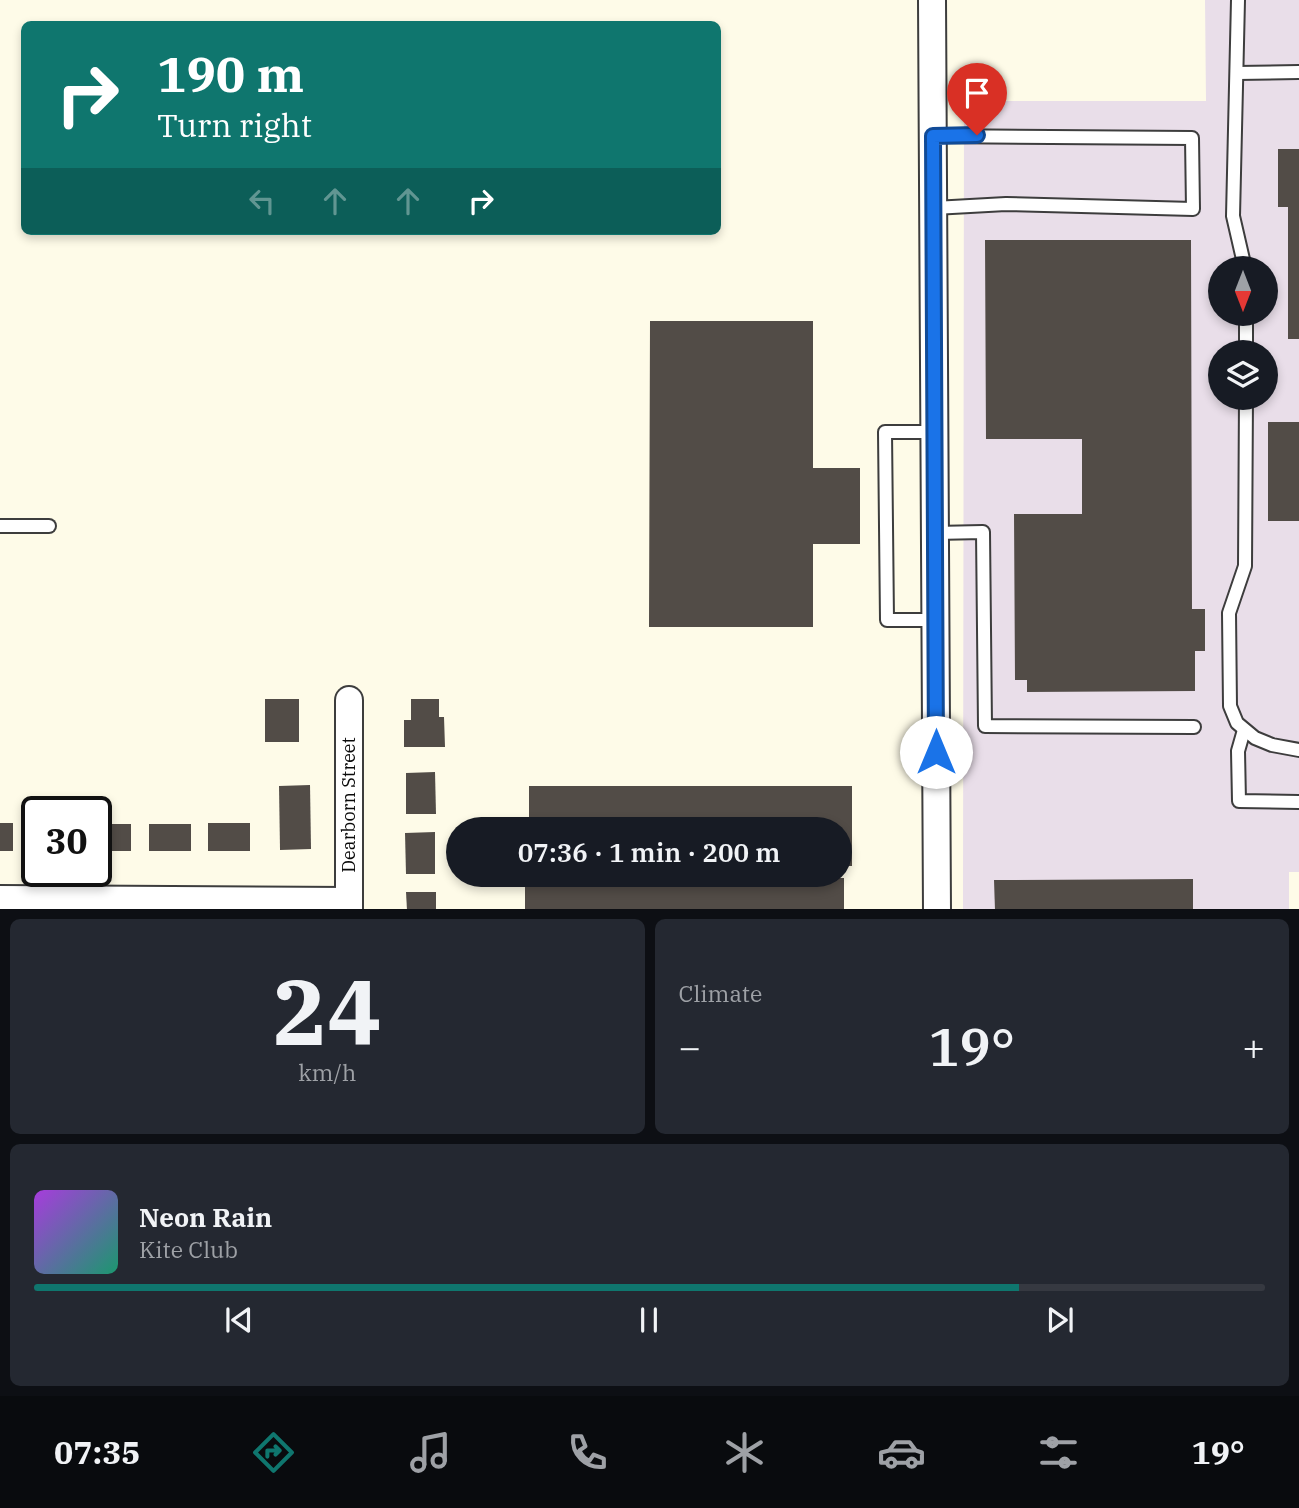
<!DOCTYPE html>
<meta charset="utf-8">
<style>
:root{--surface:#171b24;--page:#242831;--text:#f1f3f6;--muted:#9ea1a6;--line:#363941;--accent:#0f766e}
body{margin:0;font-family:"IBM Plex Serif",serif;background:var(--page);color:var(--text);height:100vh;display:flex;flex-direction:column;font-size:26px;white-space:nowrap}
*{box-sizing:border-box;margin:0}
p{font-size:23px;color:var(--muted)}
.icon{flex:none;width:38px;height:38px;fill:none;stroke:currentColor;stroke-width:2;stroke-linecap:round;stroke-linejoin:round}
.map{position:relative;height:909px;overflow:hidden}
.panel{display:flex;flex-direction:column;gap:10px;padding:10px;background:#0d0f14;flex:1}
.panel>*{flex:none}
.guide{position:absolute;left:21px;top:21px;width:700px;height:214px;border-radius:10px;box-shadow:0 4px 10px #0003;background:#0f766e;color:#fff;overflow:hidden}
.needle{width:46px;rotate:180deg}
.fabs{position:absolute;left:1208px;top:256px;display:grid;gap:14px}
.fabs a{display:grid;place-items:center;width:70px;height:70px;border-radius:50%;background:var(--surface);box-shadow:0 4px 10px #0003;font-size:35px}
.speed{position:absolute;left:21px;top:796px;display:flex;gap:14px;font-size:35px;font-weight:700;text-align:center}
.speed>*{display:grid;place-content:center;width:91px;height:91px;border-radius:50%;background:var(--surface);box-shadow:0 4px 10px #0003;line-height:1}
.speed .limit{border:4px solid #111;border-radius:10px;background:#fff;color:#111}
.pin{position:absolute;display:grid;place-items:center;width:60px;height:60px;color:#fff;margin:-72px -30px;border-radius:50% 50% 50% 0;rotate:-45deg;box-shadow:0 0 7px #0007}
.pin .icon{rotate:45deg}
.me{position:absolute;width:77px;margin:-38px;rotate:0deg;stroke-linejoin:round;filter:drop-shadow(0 0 5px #0008)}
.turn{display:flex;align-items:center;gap:24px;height:147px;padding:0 21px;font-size:32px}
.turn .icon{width:91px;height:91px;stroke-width:2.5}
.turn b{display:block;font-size:49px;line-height:60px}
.lanes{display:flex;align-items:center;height:66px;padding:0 21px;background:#0003;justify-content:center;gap:35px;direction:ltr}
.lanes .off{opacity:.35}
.big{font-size:52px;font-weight:600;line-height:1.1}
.panel .card{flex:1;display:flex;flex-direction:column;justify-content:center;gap:10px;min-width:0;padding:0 24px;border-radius:10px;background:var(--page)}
.panel .dial{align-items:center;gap:0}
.dial b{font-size:91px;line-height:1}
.song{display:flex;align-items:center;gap:21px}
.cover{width:84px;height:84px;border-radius:10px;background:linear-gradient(135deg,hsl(280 70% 55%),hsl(160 70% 35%))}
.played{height:7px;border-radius:4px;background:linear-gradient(90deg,var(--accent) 80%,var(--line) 80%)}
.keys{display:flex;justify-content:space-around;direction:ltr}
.heat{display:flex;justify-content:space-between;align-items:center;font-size:38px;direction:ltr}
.panel .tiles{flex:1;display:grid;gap:10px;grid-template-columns:1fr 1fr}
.card:last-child{grid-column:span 2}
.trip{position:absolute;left:446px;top:817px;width:406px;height:70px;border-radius:35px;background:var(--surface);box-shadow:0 4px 10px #0003;font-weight:600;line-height:70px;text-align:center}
.menu{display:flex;height:112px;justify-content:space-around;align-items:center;background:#090b0e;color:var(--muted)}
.menu .icon{width:49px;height:49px}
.menu .active{color:var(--accent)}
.menu b{font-size:32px;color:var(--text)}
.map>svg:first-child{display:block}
</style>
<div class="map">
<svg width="1299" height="910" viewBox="0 0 1299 910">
<rect width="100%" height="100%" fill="#fefbe8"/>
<path fill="#e9dee9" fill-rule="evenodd" d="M1205,0H1299V872H1289V909L963,910L964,101H1206ZM1220,268H1265V313H1220ZM1220,352H1265V397H1220Z"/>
<g fill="#524c47">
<path d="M1278,149H1299V339H1288V207H1278Z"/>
<path d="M985,240H1191L1192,609H1205V651H1195V691L1027,692V680H1015L1014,514H1082V439H986Z"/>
<path d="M650,321H813V468H860V544H813V627H649Z"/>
<rect x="1268" y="422" width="31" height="99"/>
<rect x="265" y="699" width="34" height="43"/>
<path d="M411,699H439V717H444L445,747H404V720H411Z"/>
<path d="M435,772L436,814H406V773Z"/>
<path d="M310,785L311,849L280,850L279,786Z"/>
<path d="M529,786H852V866H840V830H529Z"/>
<rect x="0" y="823" width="13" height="28"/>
<rect x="208" y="823" width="42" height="28"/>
<rect x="29" y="824" width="8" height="27"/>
<rect x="96" y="824" width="35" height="27"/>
<rect x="149" y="824" width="42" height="27"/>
<path d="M435,832V874H406L405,833Z"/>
<rect x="525" y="878" width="319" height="32"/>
<path d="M1193,879V910H995L994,880Z"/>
<path d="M406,892H436V910H407Z"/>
</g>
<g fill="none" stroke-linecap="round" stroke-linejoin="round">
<defs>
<g id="lane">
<path d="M1238,0L1233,216L1245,268"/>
<path d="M1237,73L1299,72"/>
<path d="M933,136L1192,138L1193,209L1006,204L934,208"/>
<path d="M1246,352V313"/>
<path d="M1246,397L1245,566L1229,613L1230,706L1237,723L1255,738L1272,745L1299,750"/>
<path d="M935,432H885L887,620H936"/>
<path d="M0,526H49"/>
<path d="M935,533L983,532L985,726L1194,727"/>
<path d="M1244,730L1238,751L1239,801L1299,802"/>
</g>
<g id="street">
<path d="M932,0L937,910"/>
<path d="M0,899L349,901"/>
<path d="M349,910V700"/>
</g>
</defs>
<use href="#lane" stroke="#3d3d3d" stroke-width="16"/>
<use href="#street" stroke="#3d3d3d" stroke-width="30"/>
<use href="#lane" stroke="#fff" stroke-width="12"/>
<use href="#street" stroke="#fff" stroke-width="26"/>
</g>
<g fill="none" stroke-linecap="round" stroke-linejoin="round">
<defs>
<path id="route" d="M936,752L933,136L977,135"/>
</defs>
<use href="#route" stroke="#114b97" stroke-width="18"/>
<use href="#route" stroke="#1a73e8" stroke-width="12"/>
</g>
<g text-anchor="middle" stroke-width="7" stroke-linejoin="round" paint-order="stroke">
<g font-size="18" fill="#0a0a0a" stroke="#fff">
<text transform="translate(349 805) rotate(-90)" y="6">Dearborn Street</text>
</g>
</g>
</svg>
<div class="fabs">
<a><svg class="needle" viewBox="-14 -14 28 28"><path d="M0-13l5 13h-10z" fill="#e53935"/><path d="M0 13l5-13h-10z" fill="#9ea1a6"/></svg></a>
<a><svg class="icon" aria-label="layers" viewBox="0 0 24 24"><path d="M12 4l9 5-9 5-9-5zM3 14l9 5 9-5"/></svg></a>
</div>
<div class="speed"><div class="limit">30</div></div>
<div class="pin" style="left:977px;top:135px;background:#d93025"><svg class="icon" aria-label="arrive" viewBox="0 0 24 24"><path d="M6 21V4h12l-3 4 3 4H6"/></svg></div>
<svg class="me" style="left:936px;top:752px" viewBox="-20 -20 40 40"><circle r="19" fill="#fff"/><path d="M0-13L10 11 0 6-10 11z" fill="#1a73e8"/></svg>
<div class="trip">07:36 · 1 min · 200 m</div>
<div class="guide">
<div class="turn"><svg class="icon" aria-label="right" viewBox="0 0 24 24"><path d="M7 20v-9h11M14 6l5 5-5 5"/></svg><div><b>190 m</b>Turn right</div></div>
<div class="lanes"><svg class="icon off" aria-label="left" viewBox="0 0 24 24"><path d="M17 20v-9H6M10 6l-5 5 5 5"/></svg><svg class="icon off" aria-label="ahead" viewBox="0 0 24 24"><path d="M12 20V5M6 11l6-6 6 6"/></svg><svg class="icon off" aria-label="ahead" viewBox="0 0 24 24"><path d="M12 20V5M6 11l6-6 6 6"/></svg><svg class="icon" aria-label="right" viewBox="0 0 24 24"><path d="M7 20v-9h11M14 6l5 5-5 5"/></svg></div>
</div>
</div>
<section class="panel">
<div class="tiles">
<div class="card dial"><b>24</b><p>km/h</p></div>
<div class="card"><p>Climate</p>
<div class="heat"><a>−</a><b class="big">19°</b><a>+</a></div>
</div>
<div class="card">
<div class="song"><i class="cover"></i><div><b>Neon Rain</b><p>Kite Club</p></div></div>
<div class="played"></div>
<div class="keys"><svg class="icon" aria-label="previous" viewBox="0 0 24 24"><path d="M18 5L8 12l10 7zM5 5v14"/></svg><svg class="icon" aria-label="pause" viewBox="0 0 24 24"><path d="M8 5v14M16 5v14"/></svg><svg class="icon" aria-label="next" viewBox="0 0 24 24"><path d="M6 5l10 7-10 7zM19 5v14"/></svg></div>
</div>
</div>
</section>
<nav class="menu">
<b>07:35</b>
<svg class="icon active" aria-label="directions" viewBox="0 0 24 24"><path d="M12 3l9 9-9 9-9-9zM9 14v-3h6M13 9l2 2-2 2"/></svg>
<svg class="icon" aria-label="music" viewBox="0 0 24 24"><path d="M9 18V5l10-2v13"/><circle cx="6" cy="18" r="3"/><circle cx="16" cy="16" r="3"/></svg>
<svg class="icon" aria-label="phone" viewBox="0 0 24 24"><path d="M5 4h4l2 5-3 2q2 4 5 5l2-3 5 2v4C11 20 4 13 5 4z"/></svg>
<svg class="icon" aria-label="climate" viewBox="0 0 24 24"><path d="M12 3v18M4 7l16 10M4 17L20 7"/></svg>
<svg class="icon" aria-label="car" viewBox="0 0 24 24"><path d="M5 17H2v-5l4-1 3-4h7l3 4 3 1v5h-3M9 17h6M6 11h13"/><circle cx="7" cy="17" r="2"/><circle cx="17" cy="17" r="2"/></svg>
<svg class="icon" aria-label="filters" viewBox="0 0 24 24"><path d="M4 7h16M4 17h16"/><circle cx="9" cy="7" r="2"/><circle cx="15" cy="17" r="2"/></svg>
<b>19°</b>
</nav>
